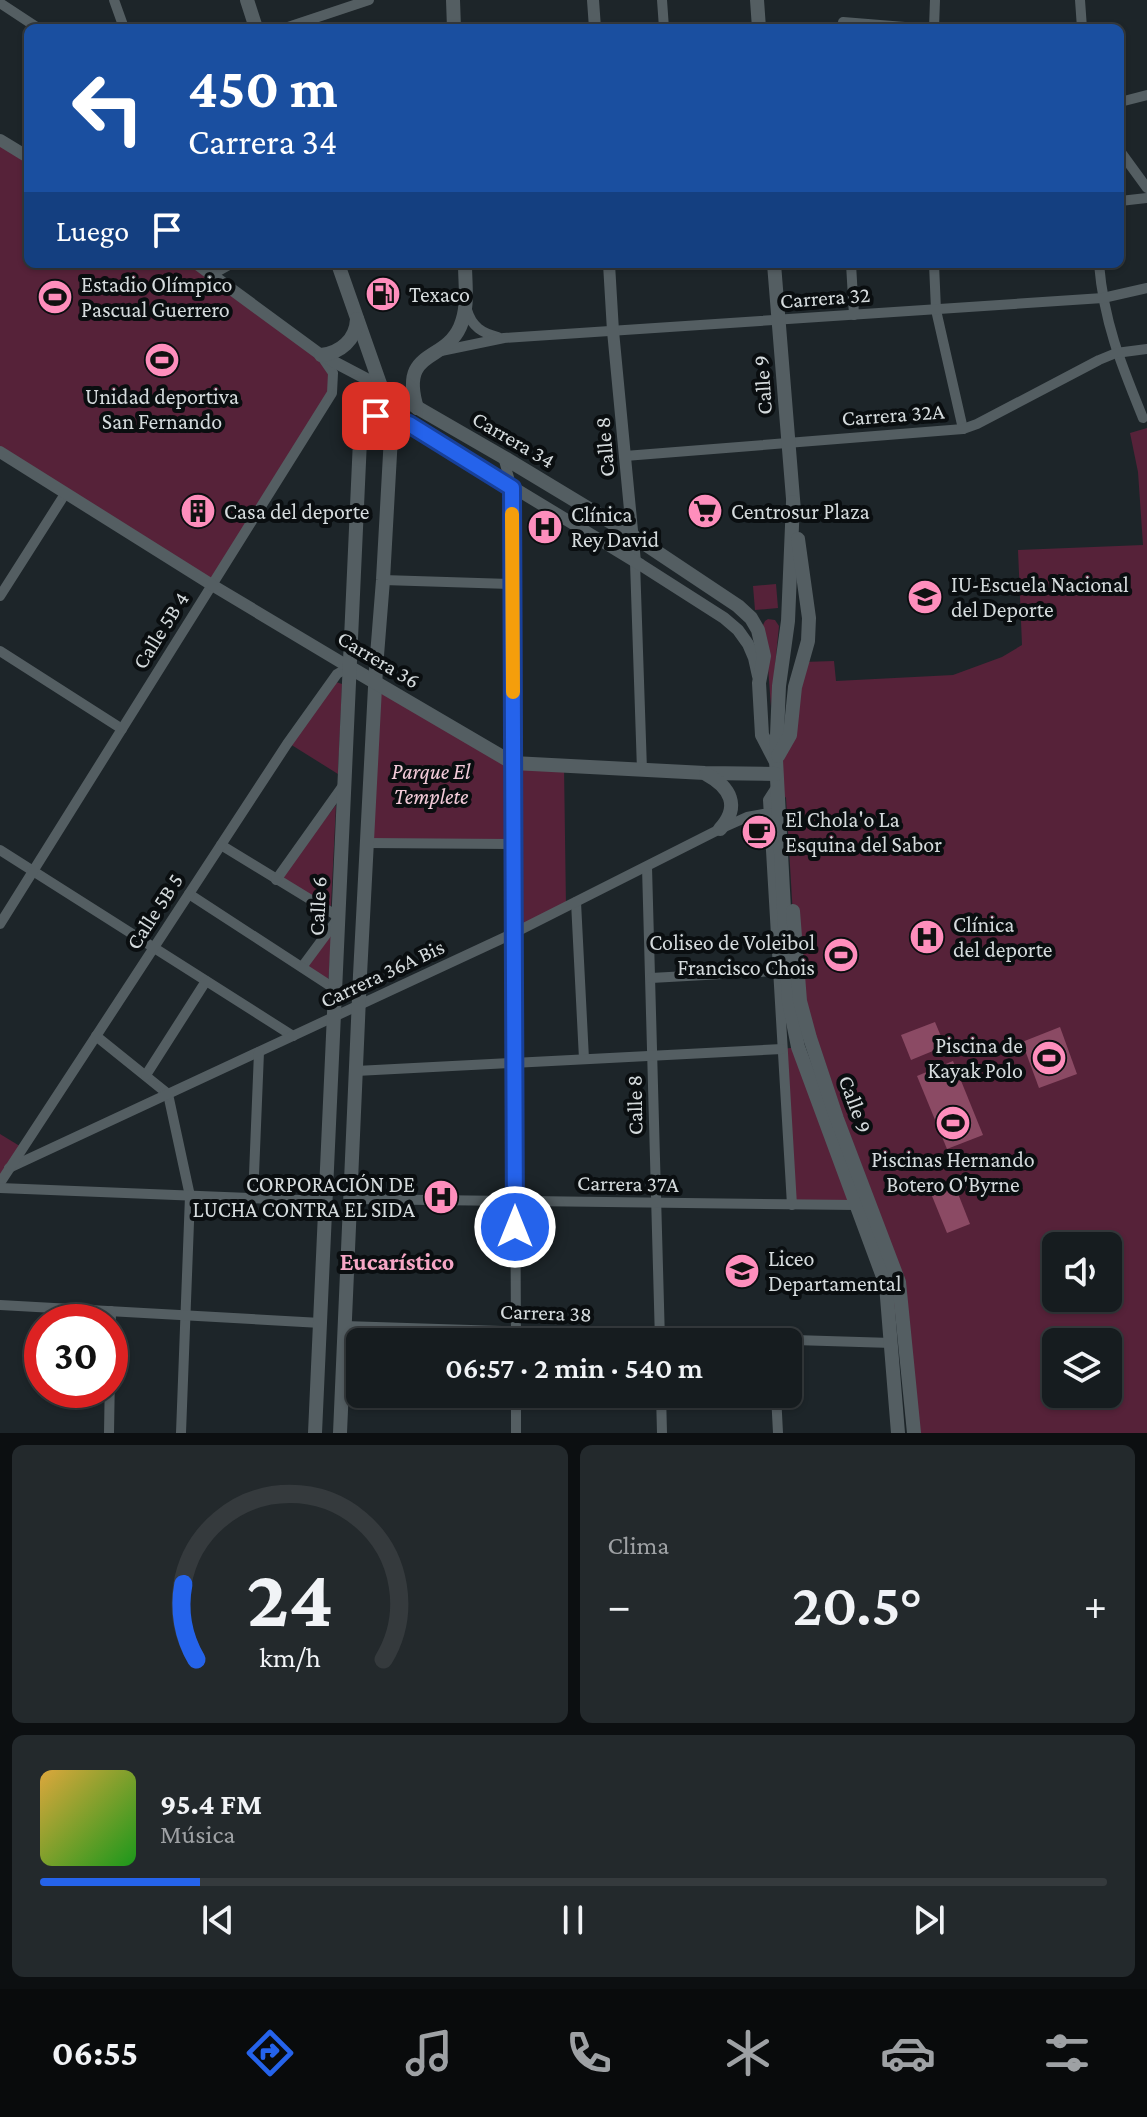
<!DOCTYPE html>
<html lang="es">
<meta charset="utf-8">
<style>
:root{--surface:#161c1f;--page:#23292c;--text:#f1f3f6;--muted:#9ea1a4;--line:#353a3d;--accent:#2563eb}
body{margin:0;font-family:"Crimson Pro",serif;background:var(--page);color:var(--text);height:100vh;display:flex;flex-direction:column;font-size:30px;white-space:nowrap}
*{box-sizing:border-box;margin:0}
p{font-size:26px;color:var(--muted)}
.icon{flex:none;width:44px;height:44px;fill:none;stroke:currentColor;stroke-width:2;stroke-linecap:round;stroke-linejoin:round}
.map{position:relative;height:1433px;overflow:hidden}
.drawer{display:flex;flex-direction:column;gap:12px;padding:12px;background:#0c0f11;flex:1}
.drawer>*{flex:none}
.guide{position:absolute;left:24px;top:24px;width:1100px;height:244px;border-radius:12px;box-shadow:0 2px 6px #0004,0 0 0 2px var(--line);background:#1a4fa0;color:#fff;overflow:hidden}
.controls{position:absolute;left:1042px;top:1232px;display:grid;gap:16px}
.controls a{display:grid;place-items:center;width:80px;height:80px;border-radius:12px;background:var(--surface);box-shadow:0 2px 6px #0004,0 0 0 2px var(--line);font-size:40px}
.speed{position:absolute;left:24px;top:1304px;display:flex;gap:16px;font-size:40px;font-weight:700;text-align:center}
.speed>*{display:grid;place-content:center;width:104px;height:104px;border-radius:50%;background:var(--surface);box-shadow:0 2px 6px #0004,0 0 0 2px var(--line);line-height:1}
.speed .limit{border:12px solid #d22;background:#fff;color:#111}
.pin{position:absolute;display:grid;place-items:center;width:68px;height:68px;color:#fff;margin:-34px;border-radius:16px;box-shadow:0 4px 12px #0006}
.me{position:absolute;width:88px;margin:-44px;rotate:0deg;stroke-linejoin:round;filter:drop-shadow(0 0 6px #0008)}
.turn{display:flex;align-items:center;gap:28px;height:168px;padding:0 32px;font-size:36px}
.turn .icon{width:104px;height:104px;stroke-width:2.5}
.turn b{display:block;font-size:56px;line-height:68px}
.then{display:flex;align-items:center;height:76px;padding:0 32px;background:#0003;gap:16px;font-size:30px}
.big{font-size:60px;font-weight:600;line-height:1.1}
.drawer .card{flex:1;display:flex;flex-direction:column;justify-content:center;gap:12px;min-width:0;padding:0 28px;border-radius:12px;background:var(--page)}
.drawer .dial{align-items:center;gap:0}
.dial svg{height:208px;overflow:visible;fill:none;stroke:var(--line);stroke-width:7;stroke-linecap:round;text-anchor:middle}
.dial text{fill:var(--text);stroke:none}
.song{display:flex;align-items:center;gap:24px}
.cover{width:96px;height:96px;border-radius:12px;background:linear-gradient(135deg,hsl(40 70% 55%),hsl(120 70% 35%))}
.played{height:8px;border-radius:4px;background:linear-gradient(90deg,var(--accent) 15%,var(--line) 15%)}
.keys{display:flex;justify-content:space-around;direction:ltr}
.heat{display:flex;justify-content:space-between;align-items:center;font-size:44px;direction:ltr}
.drawer .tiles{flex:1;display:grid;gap:12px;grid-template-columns:1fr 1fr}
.card:last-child{grid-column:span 2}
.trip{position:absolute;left:346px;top:1328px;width:456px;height:80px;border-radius:12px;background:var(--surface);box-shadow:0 2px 6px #0004,0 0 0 2px var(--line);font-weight:600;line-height:80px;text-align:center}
.menu{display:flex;height:128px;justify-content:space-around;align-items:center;background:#090b0c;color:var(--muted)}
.menu .icon{width:56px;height:56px}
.menu .current{color:var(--accent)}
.menu b{font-size:36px;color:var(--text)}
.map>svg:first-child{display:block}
</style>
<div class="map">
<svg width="1147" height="1433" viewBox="0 0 1147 1433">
<rect width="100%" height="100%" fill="#1d2529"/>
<g fill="#562239" fill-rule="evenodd">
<path d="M0,140L28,157V264H197L328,365L332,393L212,585L0,452Z"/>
<path d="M1147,428V1433H914L906,1349L837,1119L796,967L786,798L777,786L776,760L803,662L834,661L836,681L953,675L1002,657L1022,645L1018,550L1143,545L1138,472L1130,433ZM1056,1246H1108V1298H1056ZM1056,1342H1108V1394H1056Z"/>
<path d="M776,584L778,608L755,610L753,586Z"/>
<path d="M768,619L775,620L779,626L771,707L766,640L763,625L765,621Z"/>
<path d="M336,682L342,684L338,774L290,744Z"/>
<path d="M375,683L513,763L564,766L566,907L514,933L513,844L367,843Z"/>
<path d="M336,805L331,906L279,879Z"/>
<path d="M332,932L328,984L304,967Z"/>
<path d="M798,1047L857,1205H792L782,1049Z"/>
<path d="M0,1134L23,1148L0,1183Z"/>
</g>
<g fill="#8b4a64">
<path d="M935,1022L945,1046L911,1060L901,1035Z"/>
<path d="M1060,1027L1077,1074L1039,1088L1022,1042Z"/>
<path d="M953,1061L983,1135L947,1149L917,1076Z"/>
<path d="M955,1186L970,1224L947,1233L932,1196Z"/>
</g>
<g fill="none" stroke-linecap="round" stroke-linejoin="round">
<g stroke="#545e62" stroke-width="10">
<path d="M114,0L124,28"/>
<path d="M662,0L664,28"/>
<path d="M1080,0L1082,28"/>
<path d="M0,3L38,28"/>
<path d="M843,22L917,28"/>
<path d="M285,28L369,0"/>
<path d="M934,28L935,0"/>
<path d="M1120,102L1147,95"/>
<path d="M1120,151L1147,188"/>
<path d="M1120,201L1147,198"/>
<path d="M851,264L854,315"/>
<path d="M934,264L936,310L963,429"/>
<path d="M1099,264C1104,323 1121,364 1143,418"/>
<path d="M213,274L231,264"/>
<path d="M467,310C472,327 482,333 498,337"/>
<path d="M441,351L504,338L1103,298L1147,288"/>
<path d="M625,456L963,429L977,424L1099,360L1116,353L1147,349"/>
<path d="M503,457L512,488L516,1342"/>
<path d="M635,562L642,770"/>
<path d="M383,580L512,584"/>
<path d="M0,596L65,494"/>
<path d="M0,651L122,729"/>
<path d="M777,786L768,800L792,1205"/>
<path d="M367,843L514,844"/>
<path d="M221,845L339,917L302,967"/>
<path d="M0,850L293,1036"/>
<path d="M647,867L660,1341"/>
<path d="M276,880L345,783"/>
<path d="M189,894L335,989"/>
<path d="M576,902L584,1059"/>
<path d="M0,924L332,393L333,373L322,357"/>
<path d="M651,978L777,971"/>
<path d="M96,1036L168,1094L190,1196L181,1433"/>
<path d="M356,1071L782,1049"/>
<path d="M146,1075L206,981"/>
<path d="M9,1168L514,933L720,829L747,817L769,813"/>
<path d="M0,1183L287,744L337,674L349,667"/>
<path d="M0,1188L325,1201"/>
<path d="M253,1199L259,1052"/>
<path d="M350,1199L857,1205"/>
<path d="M0,1305L321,1323"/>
<path d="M344,1326L892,1343"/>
<path d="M516,1394V1433"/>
<path d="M661,1394L662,1433"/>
<path d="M776,1394L778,1433"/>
<path d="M109,1433L111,1311"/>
</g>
<g stroke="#545e62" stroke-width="12">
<path d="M593,0L595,28"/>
<path d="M0,140L28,157"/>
<path d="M197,264L321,355L380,386"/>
<path d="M609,264L613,331L635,562"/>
<path d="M361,418C379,416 392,418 409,424L641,565L724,618L738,630L748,644L754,658L758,676"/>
<path d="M0,452L212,585L349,667"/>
</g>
<g stroke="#545e62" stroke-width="14">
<path d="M247,0L256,28"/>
<path d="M453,0L454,28"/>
<path d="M757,0L759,28"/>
<path d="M338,264L392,418L383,580L376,668L360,975L340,1433"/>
<path d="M774,264L794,511"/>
<path d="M321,355C340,353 356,340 357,319"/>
<path d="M380,386L503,457L624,530L738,606L751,618L758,630L764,656L759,683L762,735L775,760"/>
<path d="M417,408C399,349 444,363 460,327C469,307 465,285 465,264"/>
<path d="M793,502L788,621L779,686L776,760L789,1002L798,1047L886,1285L898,1433"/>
<path d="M349,667L513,763L705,773L776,774"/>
<path d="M778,756L790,735L795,687L808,641L809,618L798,539"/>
<path d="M706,774C730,787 741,806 720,829"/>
<path d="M793,911L800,1001L810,1038L837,1119L899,1282L914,1433"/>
<path d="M315,1433L361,418L380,386"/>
</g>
</g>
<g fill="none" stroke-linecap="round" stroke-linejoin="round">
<defs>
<path id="route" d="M376,416L392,418L409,424L512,488L515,1227"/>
</defs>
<use href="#route" stroke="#184099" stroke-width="20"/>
<use href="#route" stroke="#2563eb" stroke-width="14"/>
<path stroke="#f59e0b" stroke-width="14" d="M512,514L513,692"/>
</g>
<defs>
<symbol id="fuel-disc" viewBox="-11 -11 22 22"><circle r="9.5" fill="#fe8ebc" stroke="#0a0e10"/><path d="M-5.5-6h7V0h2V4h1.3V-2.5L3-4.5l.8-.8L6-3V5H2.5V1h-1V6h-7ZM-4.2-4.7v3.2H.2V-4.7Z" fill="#111"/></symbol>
<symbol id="stadium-disc" viewBox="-11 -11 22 22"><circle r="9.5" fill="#fe8ebc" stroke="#0a0e10"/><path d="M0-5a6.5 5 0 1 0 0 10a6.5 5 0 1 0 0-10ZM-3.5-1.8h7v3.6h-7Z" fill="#111"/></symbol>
<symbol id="building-disc" viewBox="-11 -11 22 22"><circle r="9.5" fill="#fe8ebc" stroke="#0a0e10"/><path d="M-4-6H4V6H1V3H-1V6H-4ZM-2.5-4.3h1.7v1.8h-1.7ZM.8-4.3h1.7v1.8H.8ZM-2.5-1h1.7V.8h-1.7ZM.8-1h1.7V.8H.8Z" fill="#111"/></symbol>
<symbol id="supermarket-disc" viewBox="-11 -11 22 22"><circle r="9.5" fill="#fe8ebc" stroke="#0a0e10"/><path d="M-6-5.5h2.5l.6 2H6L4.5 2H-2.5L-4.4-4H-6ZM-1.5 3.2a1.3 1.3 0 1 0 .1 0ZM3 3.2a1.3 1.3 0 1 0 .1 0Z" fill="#111"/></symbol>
<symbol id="hospital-disc" viewBox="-11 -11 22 22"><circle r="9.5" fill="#fe8ebc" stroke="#0a0e10"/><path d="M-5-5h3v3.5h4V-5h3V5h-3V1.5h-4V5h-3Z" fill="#111"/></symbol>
<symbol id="university-disc" viewBox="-11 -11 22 22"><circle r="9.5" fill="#fe8ebc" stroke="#0a0e10"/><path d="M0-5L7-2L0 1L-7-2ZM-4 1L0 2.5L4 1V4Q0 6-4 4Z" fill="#111"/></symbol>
<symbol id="cafe-disc" viewBox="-11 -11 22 22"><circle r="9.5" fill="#fe8ebc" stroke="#0a0e10"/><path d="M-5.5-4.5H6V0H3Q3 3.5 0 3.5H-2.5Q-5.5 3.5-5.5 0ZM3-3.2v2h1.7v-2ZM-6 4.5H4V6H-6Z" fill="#111"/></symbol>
</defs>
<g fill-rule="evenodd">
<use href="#fuel-disc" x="363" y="274" width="40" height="40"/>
<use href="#stadium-disc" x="35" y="277" width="40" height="40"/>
<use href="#stadium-disc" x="142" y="340" width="40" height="40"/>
<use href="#building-disc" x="178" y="491" width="40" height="40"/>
<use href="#supermarket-disc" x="685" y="491" width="40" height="40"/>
<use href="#hospital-disc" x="525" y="507" width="40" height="40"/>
<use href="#university-disc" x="905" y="577" width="40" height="40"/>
<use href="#cafe-disc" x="739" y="812" width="40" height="40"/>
<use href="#hospital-disc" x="907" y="917" width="40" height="40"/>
<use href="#stadium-disc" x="821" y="935" width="40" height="40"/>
<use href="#stadium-disc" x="1029" y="1038" width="40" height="40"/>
<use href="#stadium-disc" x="933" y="1103" width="40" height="40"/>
<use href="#hospital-disc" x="421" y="1177" width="40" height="40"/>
<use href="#university-disc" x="722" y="1251" width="40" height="40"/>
</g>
<g text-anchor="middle" stroke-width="8" stroke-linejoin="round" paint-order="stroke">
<g font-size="22" fill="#d5dbdd" stroke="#0a0e10" text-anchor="start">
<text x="81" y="292">Estadio Olímpico<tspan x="81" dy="25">Pascual Guerrero</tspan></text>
<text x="409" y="302">Texaco</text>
<text x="162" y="404" text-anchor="middle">Unidad deportiva<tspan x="162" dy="25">San Fernando</tspan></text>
<text x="224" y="519">Casa del deporte</text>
<text x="731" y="519">Centrosur Plaza</text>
<text x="571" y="522">Clínica<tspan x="571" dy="25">Rey David</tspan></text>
<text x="951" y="592">IU-Escuela Nacional<tspan x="951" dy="25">del Deporte</tspan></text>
<text x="785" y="827">El Chola'o La<tspan x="785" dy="25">Esquina del Sabor</tspan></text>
<text x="953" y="932">Clínica<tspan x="953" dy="25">del deporte</tspan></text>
<text x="815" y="950" text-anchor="end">Coliseo de Voleibol<tspan x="815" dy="25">Francisco Chois</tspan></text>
<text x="1023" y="1053" text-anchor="end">Piscina de<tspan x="1023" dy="25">Kayak Polo</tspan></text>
<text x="953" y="1167" text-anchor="middle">Piscinas Hernando<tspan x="953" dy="25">Botero O'Byrne</tspan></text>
<text x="415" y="1192" text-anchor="end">CORPORACIÓN DE<tspan x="415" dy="25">LUCHA CONTRA EL SIDA</tspan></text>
<text x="768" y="1266">Liceo<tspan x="768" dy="25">Departamental</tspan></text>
</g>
<g font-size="22" fill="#d5dbdd" stroke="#0a0e10">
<text transform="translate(825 297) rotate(-4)" y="8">Carrera 32</text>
<text transform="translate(762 385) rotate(-94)" y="8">Calle 9</text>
<text transform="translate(893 414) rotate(-4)" y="8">Carrera 32A</text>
<text transform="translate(514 439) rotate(30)" y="8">Carrera 34</text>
<text transform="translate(604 447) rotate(-95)" y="8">Calle 8</text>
<text transform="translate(160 630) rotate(-58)" y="8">Calle 5B 4</text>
<text transform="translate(379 659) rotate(31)" y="8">Carrera 36</text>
<text transform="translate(317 906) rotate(-87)" y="8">Calle 6</text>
<text transform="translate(154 911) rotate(-57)" y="8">Calle 5B 5</text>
<text transform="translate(382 973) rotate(-25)" y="8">Carrera 36A Bis</text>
<text transform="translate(856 1104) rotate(70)" y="8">Calle 9</text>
<text transform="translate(634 1105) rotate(-91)" y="8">Calle 8</text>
<text transform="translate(628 1183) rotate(1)" y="8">Carrera 37A</text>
<text transform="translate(546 1312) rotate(2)" y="8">Carrera 38</text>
</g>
<g font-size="22" font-style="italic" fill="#f4ccda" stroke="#0a0e10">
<text x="431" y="779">Parque El<tspan x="431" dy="25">Templete</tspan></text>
</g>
<g font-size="24" font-weight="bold" fill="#f6a6c5" stroke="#0a0e10">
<text x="397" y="1270">Eucarístico</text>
</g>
</g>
</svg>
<div class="controls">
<a><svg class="icon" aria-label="sound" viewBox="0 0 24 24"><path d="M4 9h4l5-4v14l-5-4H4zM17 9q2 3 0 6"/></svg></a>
<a><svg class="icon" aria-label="layers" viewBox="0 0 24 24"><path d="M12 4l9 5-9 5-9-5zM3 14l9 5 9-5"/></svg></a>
</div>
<div class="speed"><div class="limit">30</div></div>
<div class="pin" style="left:376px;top:416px;background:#d93025"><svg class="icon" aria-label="arrive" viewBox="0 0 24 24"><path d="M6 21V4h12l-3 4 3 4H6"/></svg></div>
<svg class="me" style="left:515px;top:1227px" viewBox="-20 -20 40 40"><circle r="17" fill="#2563eb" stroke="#fff" stroke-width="3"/><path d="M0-11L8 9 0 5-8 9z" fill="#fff"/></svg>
<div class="trip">06:57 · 2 min · 540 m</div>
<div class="guide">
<div class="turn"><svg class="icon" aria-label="left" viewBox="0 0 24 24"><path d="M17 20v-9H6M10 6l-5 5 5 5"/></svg><div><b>450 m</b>Carrera 34</div></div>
<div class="then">Luego<svg class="icon" aria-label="arrive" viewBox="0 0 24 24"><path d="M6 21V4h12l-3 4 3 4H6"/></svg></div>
</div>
</div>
<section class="drawer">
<div class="tiles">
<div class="card dial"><svg viewBox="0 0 100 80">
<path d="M14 69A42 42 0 1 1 86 69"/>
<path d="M14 69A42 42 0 0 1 9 40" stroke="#2563eb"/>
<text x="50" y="56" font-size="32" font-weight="700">24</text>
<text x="50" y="72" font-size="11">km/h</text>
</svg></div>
<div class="card"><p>Clima</p>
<div class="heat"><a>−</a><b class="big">20.5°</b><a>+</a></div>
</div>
<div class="card">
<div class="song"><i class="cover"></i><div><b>95.4 FM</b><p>Música</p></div></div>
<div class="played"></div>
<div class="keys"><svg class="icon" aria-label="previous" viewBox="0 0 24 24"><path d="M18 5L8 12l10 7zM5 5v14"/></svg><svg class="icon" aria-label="pause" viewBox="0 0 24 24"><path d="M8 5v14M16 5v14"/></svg><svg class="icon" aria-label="next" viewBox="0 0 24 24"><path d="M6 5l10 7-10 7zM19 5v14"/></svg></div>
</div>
</div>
</section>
<nav class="menu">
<b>06:55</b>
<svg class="icon current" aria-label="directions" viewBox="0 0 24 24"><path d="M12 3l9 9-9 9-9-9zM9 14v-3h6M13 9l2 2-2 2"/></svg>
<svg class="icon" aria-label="music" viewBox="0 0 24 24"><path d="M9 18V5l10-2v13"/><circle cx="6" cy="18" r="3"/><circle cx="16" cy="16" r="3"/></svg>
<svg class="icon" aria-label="phone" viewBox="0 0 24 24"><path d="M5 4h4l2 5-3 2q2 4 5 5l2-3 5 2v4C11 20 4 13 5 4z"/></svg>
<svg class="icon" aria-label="climate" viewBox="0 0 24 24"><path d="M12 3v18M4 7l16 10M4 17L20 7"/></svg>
<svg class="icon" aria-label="car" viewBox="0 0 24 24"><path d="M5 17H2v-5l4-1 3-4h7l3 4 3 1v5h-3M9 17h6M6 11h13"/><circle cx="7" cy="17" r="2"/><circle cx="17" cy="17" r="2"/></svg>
<svg class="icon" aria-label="filters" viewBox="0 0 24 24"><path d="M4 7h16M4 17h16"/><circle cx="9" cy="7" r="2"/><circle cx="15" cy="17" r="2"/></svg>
</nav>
